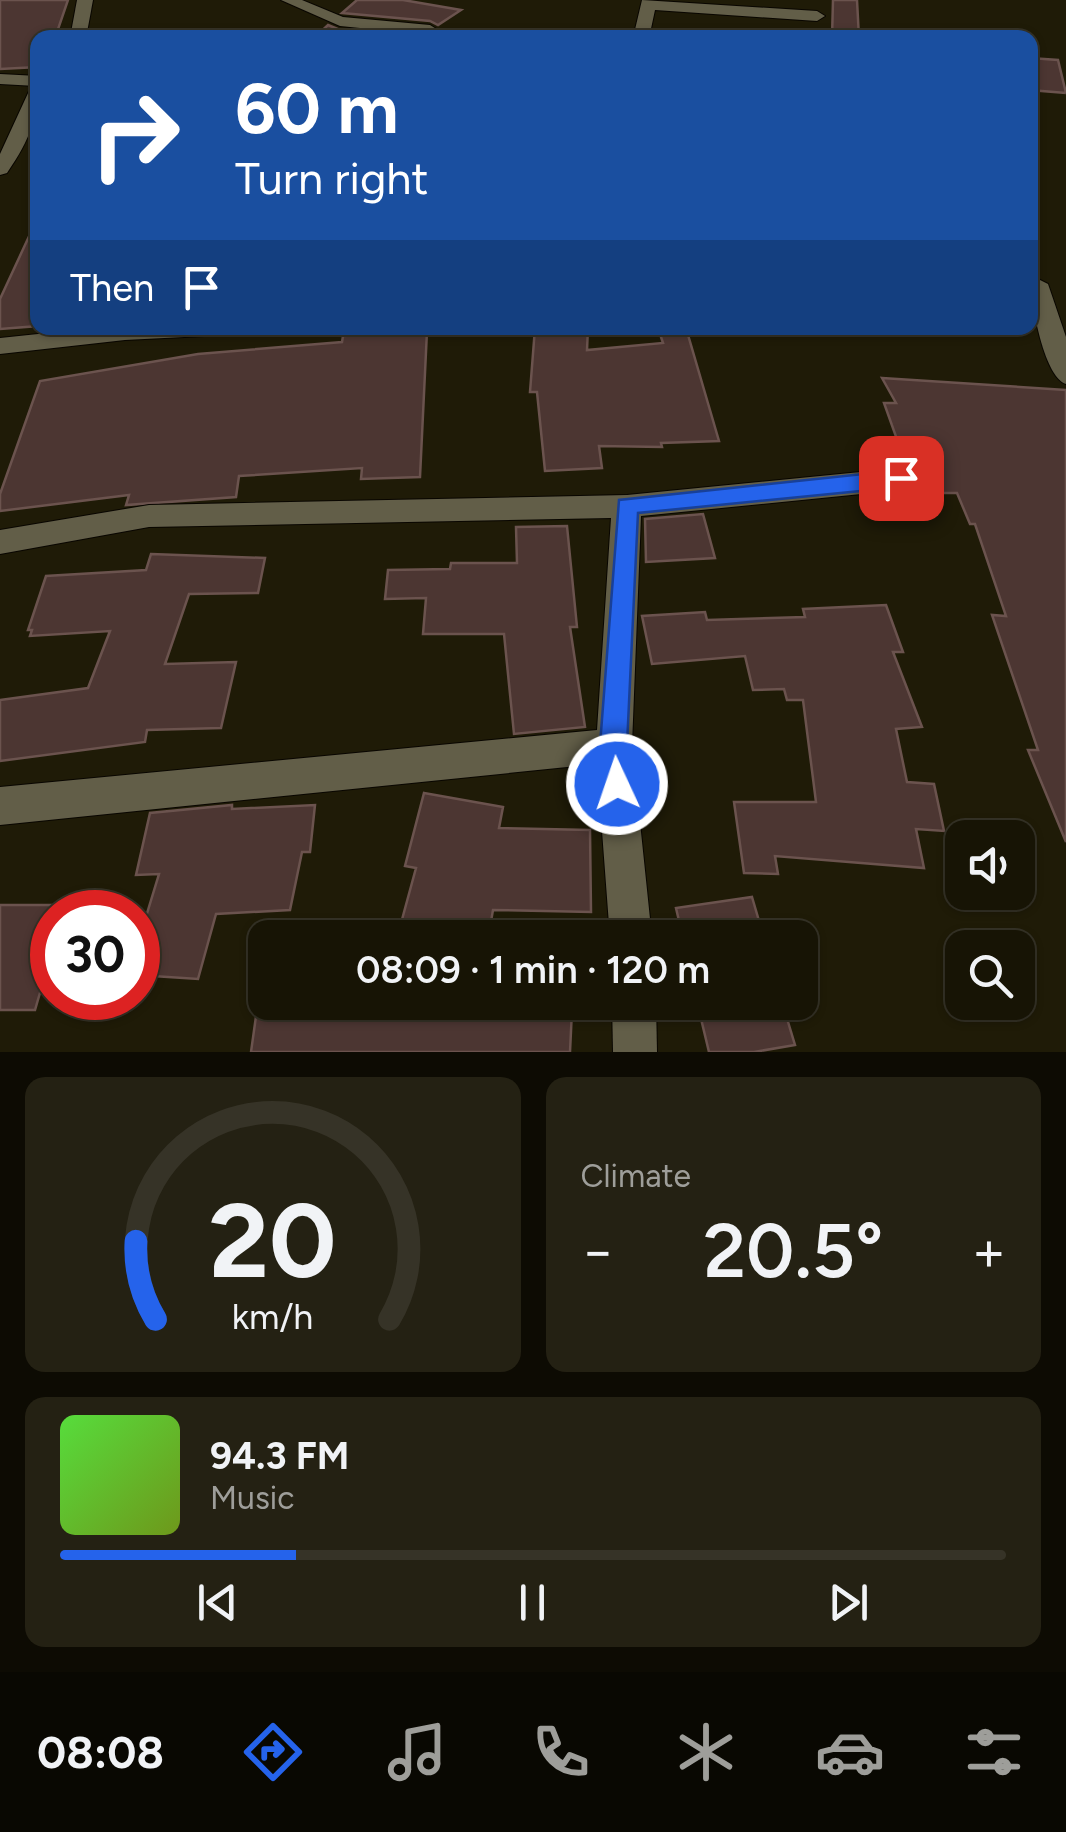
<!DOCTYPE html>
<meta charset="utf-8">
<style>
:root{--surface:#171405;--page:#242113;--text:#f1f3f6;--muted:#9e9e9a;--line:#363327;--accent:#2563eb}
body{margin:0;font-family:Figtree,sans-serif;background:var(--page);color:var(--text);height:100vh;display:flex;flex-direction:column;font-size:38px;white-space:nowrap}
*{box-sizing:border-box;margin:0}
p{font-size:32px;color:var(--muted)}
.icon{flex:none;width:55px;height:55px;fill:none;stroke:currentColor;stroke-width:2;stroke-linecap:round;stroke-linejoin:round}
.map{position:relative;height:1052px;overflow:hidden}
.drawer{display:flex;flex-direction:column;gap:25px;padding:25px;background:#0d0b03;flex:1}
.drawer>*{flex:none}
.hud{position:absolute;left:30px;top:30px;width:1008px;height:305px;border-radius:20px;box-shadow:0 2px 8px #0004,0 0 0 2px var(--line);background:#1a4fa0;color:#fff;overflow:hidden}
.controls{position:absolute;left:945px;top:820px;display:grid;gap:20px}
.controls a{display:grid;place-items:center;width:90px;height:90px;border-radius:20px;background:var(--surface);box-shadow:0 2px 8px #0004,0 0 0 2px var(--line);font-size:50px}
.speed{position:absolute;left:30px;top:890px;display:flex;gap:20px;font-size:50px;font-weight:700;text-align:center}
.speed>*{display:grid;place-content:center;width:130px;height:130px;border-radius:50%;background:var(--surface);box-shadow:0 2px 8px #0004,0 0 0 2px var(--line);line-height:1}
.speed .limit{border:15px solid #d22;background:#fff;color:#111}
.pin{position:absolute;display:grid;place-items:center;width:85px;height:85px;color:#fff;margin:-42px;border-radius:20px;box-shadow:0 5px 15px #0006}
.me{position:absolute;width:110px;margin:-55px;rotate:357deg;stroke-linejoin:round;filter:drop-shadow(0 0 8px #0008)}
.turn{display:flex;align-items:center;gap:35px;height:210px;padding:0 40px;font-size:45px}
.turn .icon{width:130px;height:130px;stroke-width:2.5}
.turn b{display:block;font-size:70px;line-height:85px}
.then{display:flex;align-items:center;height:95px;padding:0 40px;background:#0003;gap:20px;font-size:38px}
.big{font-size:75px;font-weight:600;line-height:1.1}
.drawer .card{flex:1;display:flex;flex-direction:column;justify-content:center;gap:15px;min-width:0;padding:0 35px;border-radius:20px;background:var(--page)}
.drawer .dial{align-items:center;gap:0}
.dial svg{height:260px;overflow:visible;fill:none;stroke:var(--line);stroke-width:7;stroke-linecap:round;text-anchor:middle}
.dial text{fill:var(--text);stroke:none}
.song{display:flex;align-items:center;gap:30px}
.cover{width:120px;height:120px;border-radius:15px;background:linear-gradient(135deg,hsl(110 70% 55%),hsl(80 70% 35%))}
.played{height:10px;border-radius:5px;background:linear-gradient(90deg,var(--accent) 25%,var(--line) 25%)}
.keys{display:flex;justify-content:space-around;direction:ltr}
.heat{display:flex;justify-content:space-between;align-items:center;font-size:55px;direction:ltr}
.drawer .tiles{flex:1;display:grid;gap:25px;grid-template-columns:1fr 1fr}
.card:last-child{grid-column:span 2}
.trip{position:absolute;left:248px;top:920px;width:570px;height:100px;border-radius:20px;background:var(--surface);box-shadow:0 2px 8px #0004,0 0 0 2px var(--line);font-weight:600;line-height:100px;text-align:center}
.tab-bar{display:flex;height:160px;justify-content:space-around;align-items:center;background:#090802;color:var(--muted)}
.tab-bar .icon{width:70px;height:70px}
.tab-bar .selected{color:var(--accent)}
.tab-bar b{font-size:45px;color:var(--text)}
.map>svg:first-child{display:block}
</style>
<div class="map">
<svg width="1066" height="1052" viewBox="0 0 1066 1052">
<rect width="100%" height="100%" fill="#1f1b07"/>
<g fill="#4c3632" stroke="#6b534e" stroke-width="2.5">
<path d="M0,0H68L55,38H38V67L0,69Z"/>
<path d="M357,0H403L461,10L438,25L430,21L342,13Z"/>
<path d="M833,0H857L859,38H832Z"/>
<path d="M328,25L340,30L417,38H314Z"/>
<path d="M1030,58L1058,60L1066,93L1030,90Z"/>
<path d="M38,217V326L0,329V299Z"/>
<path d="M535,328H588L587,350L663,343L658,328H686L719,441L661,443L662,447L599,446L602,468L545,471L537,392H530Z"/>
<path d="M427,331L420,477L361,479L362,468L239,476L236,497L126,505L129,495L0,511V494L40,381L198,354L342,342L343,336Z"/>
<path d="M882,378L1066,390V842L1028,750H1038L992,615L1006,616L975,524H970L957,493H911L918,477L912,467L901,464L900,459H904L884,403H896Z"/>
<path d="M703,514L715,558L646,562L645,519Z"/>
<path d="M567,526L577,627H570L585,727L514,734L504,634H423L426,598L385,599L388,570L450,569L451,563H517L516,527Z"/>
<path d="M151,554L265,558L258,593L189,594L165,664L236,662L221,728L147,730L145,742L0,761V700L88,688L110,631L30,636L32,630H28L46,576L146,570Z"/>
<path d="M886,605L903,652H893L922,727L896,729L907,782L934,784L944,831L916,829L924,868L775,856L778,874L744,873L734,802H816L803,700H787L784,689L753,690L745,656L652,664L642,616L705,612L707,620L805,617L803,609Z"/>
<path d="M424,793L503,807L499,828L590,830L591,912L493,910L488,938H397L416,868L405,866Z"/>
<path d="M232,805V809L315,805L310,852H302L290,910L216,914L198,979L138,975V943L159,874L136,875L150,813Z"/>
<path d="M752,897L764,938H683L676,908Z"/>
<path d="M0,905H52V951L35,1010H0Z"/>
<path d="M258,1002H476L572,1010L570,1052H251Z"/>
<path d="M697,1002H782L795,1045L754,1052H709Z"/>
</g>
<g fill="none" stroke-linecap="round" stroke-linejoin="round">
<defs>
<g id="minor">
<path d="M77,0H93L86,38H70Z"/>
<path d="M281,0H302L343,17L430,25L438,30L430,35L340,26Z"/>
<path d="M642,0L817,11L825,16L817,21L655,10L649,38H633Z"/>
<path d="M0,74L38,76C38,118 31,138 7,173L0,175V154L29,91L36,86L0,84Z"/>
<path d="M1030,275L1048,284L1066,337V384C1043,377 1030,298 1030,275Z"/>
<path d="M95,328H216L204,336L125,340L0,354V338Z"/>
<path d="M901,468L911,471L915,479L911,487L901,490L641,516L632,745L652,938H610L597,764L0,825V787L597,730L611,518L149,527L0,554V530L149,505L627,495Z"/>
<path d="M612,1002H656L657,1052H613Z"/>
</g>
</defs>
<use href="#minor" stroke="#090600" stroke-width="2"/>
<use href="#minor" fill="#625e48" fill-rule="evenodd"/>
</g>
<path fill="#2563eb" stroke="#184099" stroke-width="2.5" d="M901,470L912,478L901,487L638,513L627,745L631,784L627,793L617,797L607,793L600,745L619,500Z"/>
</svg>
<div class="controls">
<a><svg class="icon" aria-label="sound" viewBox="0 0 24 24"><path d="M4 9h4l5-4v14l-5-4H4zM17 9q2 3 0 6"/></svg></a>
<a><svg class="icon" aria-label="search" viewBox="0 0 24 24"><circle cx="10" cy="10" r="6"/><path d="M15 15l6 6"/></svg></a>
</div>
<div class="speed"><div class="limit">30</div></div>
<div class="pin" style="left:901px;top:478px;background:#d93025"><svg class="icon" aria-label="arrive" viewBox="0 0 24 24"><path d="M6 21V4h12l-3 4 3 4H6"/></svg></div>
<svg class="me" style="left:617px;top:784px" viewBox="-20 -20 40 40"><circle r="17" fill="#2563eb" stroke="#fff" stroke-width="3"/><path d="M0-11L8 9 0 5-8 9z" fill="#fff"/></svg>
<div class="trip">08:09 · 1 min · 120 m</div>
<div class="hud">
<div class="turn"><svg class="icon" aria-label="right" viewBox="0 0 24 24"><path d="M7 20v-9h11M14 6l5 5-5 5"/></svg><div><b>60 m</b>Turn right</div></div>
<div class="then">Then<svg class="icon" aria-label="arrive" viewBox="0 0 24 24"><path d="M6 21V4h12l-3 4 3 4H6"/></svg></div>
</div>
</div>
<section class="drawer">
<div class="tiles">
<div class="card dial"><svg viewBox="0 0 100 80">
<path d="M14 69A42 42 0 1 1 86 69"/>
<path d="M14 69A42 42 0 0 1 8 45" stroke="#2563eb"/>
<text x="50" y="56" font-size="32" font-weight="700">20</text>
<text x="50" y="72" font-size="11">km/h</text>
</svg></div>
<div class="card"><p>Climate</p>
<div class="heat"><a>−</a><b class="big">20.5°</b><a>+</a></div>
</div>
<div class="card">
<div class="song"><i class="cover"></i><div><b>94.3 FM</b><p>Music</p></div></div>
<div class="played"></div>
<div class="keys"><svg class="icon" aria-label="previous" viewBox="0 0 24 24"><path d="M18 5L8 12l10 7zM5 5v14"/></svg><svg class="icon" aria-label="pause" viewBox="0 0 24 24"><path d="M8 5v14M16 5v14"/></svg><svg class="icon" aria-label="next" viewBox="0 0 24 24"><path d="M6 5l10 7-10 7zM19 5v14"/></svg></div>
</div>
</div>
</section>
<nav class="tab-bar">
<b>08:08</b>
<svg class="icon selected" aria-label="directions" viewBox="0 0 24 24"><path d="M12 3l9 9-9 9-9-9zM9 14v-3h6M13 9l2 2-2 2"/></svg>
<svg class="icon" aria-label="music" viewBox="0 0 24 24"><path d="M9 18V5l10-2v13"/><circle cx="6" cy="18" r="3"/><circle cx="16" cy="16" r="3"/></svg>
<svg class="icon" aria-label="phone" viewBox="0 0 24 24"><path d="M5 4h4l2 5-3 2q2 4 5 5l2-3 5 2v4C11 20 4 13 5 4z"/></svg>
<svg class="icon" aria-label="climate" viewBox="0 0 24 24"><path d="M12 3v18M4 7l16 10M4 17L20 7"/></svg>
<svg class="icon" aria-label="car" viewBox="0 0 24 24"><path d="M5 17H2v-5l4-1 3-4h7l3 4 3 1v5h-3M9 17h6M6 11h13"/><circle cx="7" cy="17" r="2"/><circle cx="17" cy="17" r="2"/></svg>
<svg class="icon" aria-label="filters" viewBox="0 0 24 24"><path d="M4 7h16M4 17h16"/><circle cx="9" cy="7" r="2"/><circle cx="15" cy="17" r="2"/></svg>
</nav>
